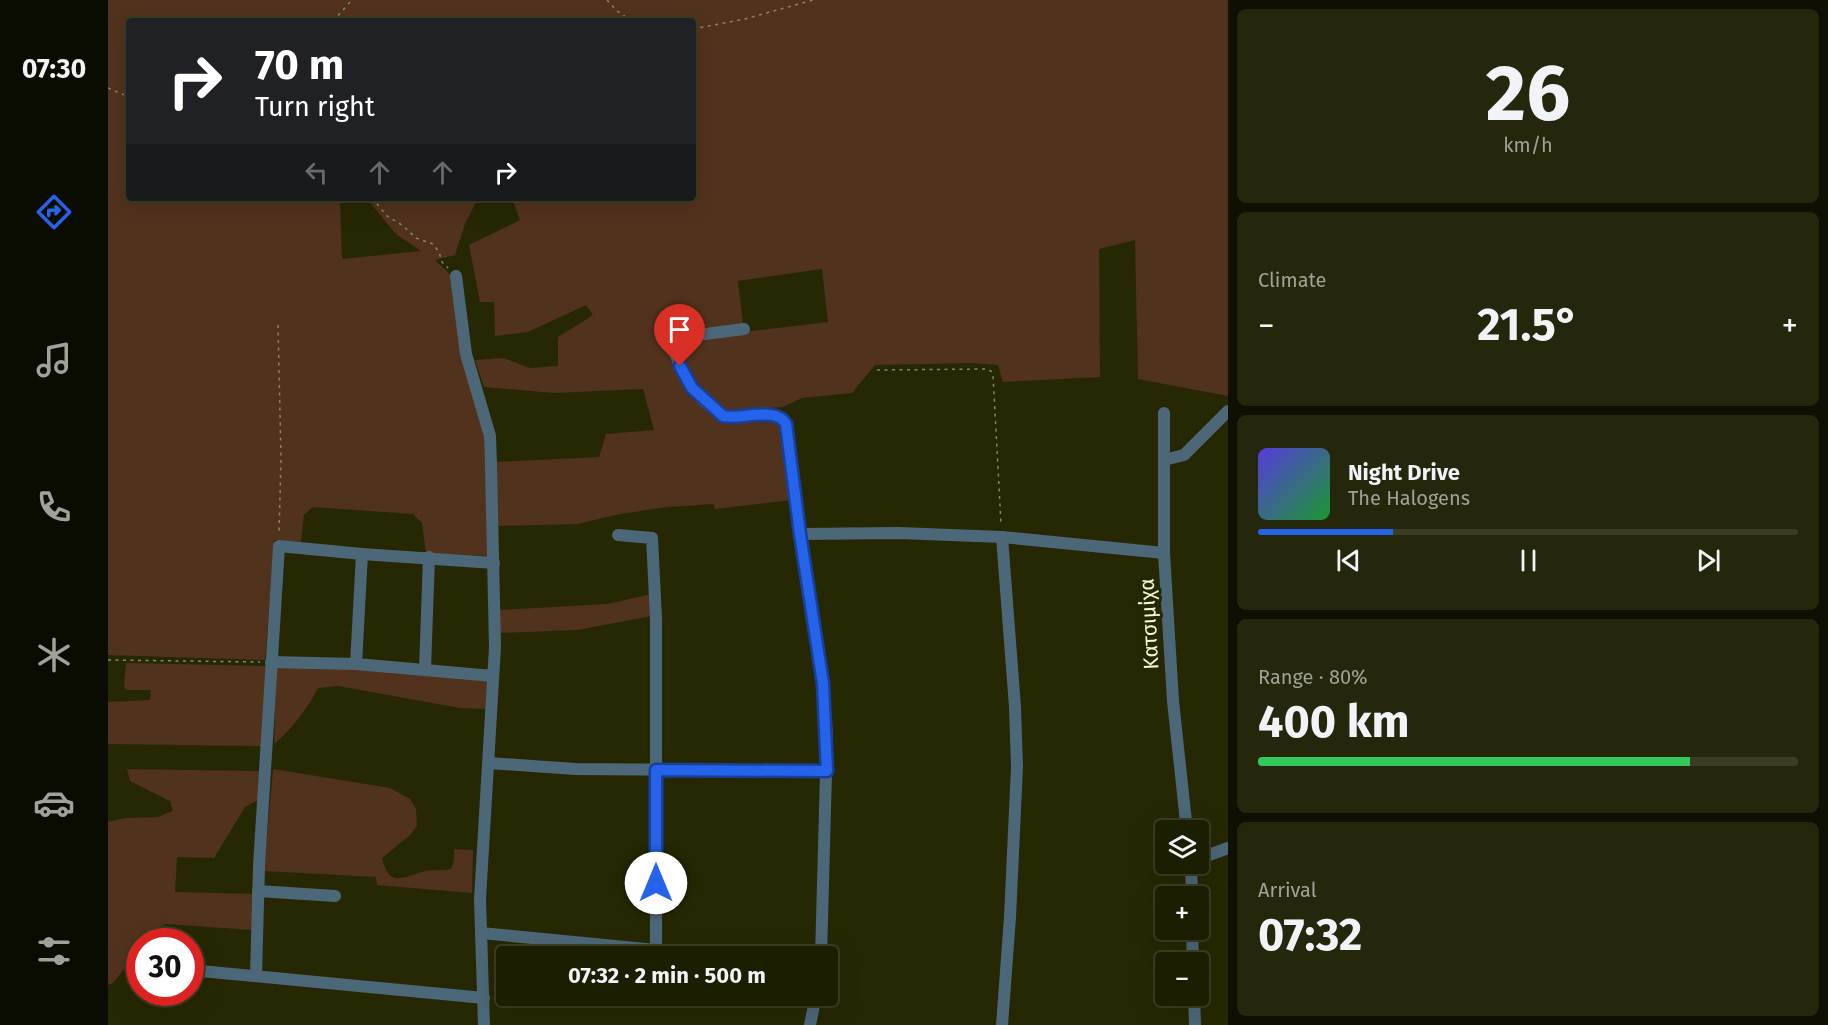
<!DOCTYPE html>
<meta charset="utf-8">
<style>
:root{--surface:#1c1e02;--page:#25270c;--text:#f1f3f6;--muted:#a0a299;--line:#3a3c24;--accent:#2563eb}
body{margin:0;font-family:"Fira Sans",sans-serif;background:var(--page);color:var(--text);height:100vh;display:flex;flex-direction:column;font-size:22px;white-space:nowrap}
*{box-sizing:border-box;margin:0}
p{font-size:20px;color:var(--muted)}
.icon{flex:none;width:33px;height:33px;fill:none;stroke:currentColor;stroke-width:2;stroke-linecap:round;stroke-linejoin:round}
.map{position:relative;flex:1;overflow:hidden}
.details{display:flex;flex-direction:column;gap:9px;padding:9px;background:#0f1001;width:600px}
.details>*{flex:none}
.guide{position:absolute;left:18px;top:18px;width:570px;height:183px;border-radius:6px;box-shadow:0 6px 24px #0002,0 0 0 2px var(--line);background:#202124;color:#fff;overflow:hidden}
.tools{position:absolute;left:1047px;top:820px;display:grid;gap:12px}
.tools a{display:grid;place-items:center;width:54px;height:54px;border-radius:6px;background:var(--surface);box-shadow:0 6px 24px #0002,0 0 0 2px var(--line);font-size:30px}
.speed{position:absolute;left:18px;top:928px;display:flex;gap:12px;font-size:30px;font-weight:700;text-align:center}
.speed>*{display:grid;place-content:center;width:78px;height:78px;border-radius:50%;background:var(--surface);box-shadow:0 6px 24px #0002,0 0 0 2px var(--line);line-height:1}
.speed .limit{border:9px solid #d22;background:#fff;color:#111}
.pin{position:absolute;display:grid;place-items:center;width:51px;height:51px;color:#fff;margin:-62px -26px;border-radius:50% 50% 50% 0;rotate:-45deg;box-shadow:0 0 6px #0007}
.pin .icon{rotate:45deg}
.me{position:absolute;width:66px;margin:-33px;rotate:0deg;stroke-linejoin:round;filter:drop-shadow(0 0 4px #0008)}
.turn{display:flex;align-items:center;gap:21px;height:126px;padding:0 30px;font-size:27px}
.turn .icon{width:78px;height:78px;stroke-width:2.5}
.turn b{display:block;font-size:42px;line-height:51px}
.lanes{display:flex;align-items:center;height:57px;padding:0 30px;background:#0003;justify-content:center;gap:30px;direction:ltr}
.lanes .off{opacity:.35}
.big{font-size:45px;font-weight:700;line-height:1.1}
.details .card{flex:1;display:flex;flex-direction:column;justify-content:center;gap:9px;min-width:0;padding:0 21px;border-radius:9px;background:var(--page)}
.details .dial{align-items:center;gap:0}
.dial b{font-size:78px;line-height:1}
.song{display:flex;align-items:center;gap:18px}
.cover{width:72px;height:72px;border-radius:9px;background:linear-gradient(135deg,hsl(250 70% 55%),hsl(130 70% 35%))}
.played{height:6px;border-radius:3px;background:linear-gradient(90deg,var(--accent) 25%,var(--line) 25%)}
.keys{display:flex;justify-content:space-around;direction:ltr}
.heat{display:flex;justify-content:space-between;align-items:center;font-size:33px;direction:ltr}
.charge{height:9px;border-radius:4px;background:linear-gradient(90deg,#34c759 80%,var(--line) 0)}
.trip{position:absolute;left:388px;top:946px;width:342px;height:60px;border-radius:6px;background:var(--surface);box-shadow:0 6px 24px #0002,0 0 0 2px var(--line);font-weight:700;line-height:60px;text-align:center}
main{display:flex;flex:1;min-height:0}
.menu{display:flex;flex-direction:column;width:108px;justify-content:space-around;align-items:center;background:#0b0c01;color:var(--muted)}
.menu .icon{width:42px;height:42px}
.menu .active{color:var(--accent)}
.menu b{font-size:27px;color:var(--text)}
.map>svg:first-child{display:block}
</style>
<main>
<nav class="menu">
<b>07:30</b>
<svg class="icon active" aria-label="directions" viewBox="0 0 24 24"><path d="M12 3l9 9-9 9-9-9zM9 14v-3h6M13 9l2 2-2 2"/></svg>
<svg class="icon" aria-label="music" viewBox="0 0 24 24"><path d="M9 18V5l10-2v13"/><circle cx="6" cy="18" r="3"/><circle cx="16" cy="16" r="3"/></svg>
<svg class="icon" aria-label="phone" viewBox="0 0 24 24"><path d="M5 4h4l2 5-3 2q2 4 5 5l2-3 5 2v4C11 20 4 13 5 4z"/></svg>
<svg class="icon" aria-label="climate" viewBox="0 0 24 24"><path d="M12 3v18M4 7l16 10M4 17L20 7"/></svg>
<svg class="icon" aria-label="car" viewBox="0 0 24 24"><path d="M5 17H2v-5l4-1 3-4h7l3 4 3 1v5h-3M9 17h6M6 11h13"/><circle cx="7" cy="17" r="2"/><circle cx="17" cy="17" r="2"/></svg>
<svg class="icon" aria-label="filters" viewBox="0 0 24 24"><path d="M4 7h16M4 17h16"/><circle cx="9" cy="7" r="2"/><circle cx="15" cy="17" r="2"/></svg>
</nav>
<div class="map">
<svg width="1120" height="1025" viewBox="0 0 1120 1025">
<rect width="100%" height="100%" fill="#262803"/>
<g fill="#51321d">
<path d="M0,0H1120V396L1030,379L1027,240L991,249L992,377L895,382L890,365L864,363L767,365L744,393L694,398L675,407L620,410L608,406L587,387L572,355V346L577,339L720,322L714,269L630,281L635,324L559,331L561,351L603,411L673,413L684,500L607,509L606,504L558,507L507,515L470,524L388,526V462L491,457L498,434L546,430L535,389L446,393L376,387L367,360L395,358L422,368L450,366V337L485,315L478,305L420,332L387,336L386,302H372L361,245L412,220L404,198H585V21H21V198H243L232,200L234,259L313,251L288,234L258,198H370L357,224L347,255L327,260L344,276L377,439L381,556L318,553L314,523L305,514L205,507L196,515L193,542L166,540L157,660L0,655Z"/>
<path d="M543,594L544,616L469,630L392,633L391,610L500,604Z"/>
<path d="M18,663L158,666L155,746L0,744V702L42,700L43,690H18L16,686Z"/>
<path d="M214,664L382,681L379,709L352,708L230,686L210,688C199,709 184,729 166,744L168,666Z"/>
<path d="M19,769L151,771L150,800L137,807L106,858L69,857L67,892L146,894L145,930L57,924L25,947L17,968L5,983L0,985V822L17,818L50,817L65,811L62,801L22,781Z"/>
<path d="M165,769L282,788L302,799L308,809L309,826L302,835L274,858C281,887 293,878 314,872C323,869 334,871 343,869L346,861V849L365,850L364,893L269,885L268,877L156,871Z"/>
</g>
<g fill="none" stroke-linecap="round" stroke-linejoin="round">
<g stroke="#848864" stroke-width="1.5" stroke-dasharray="3 4.5" stroke-linecap="butt">
<path d="M499,0L509,11L524,21"/>
<path d="M225,21L244,0"/>
<path d="M585,29L637,19L705,0"/>
<path d="M0,88L21,97"/>
<path d="M264,198L279,216L294,225L308,238L325,244L331,252L334,262L340,268"/>
<path d="M170,325L173,458L171,534"/>
<path d="M769,370L877,369L883,371L885,375L893,524"/>
<path d="M0,660L152,662"/>
</g>
<g stroke="#4c6777" stroke-width="12">
<path d="M348,276L358,354L382,436L383,465L387,647L372,899L376,1025"/>
<path d="M636,329L573,337L567,342L565,348C569,358 573,369 578,378C584,391 609,417 623,417C640,417 658,412 674,418L678,424L692,534L715,684L719,736L713,957"/>
<path d="M1056,413V553L1065,701L1079,831"/>
<path d="M1056,460L1076,455L1120,411"/>
<path d="M692,534L791,533L894,537L1056,553"/>
<path d="M510,535L544,538L548,618V950"/>
<path d="M163,662L248,664L385,676"/>
<path d="M248,664L254,554"/>
<path d="M317,669L321,557"/>
<path d="M381,763L467,769L719,771"/>
<path d="M1090,859L1120,848"/>
<path d="M1083,864L1084,897"/>
<path d="M150,891L227,896"/>
<path d="M1084,930L1085,963"/>
<path d="M373,933L548,950L679,957"/>
<path d="M82,970L376,998"/>
<path d="M148,976L151,866L171,546L254,554L386,563"/>
<path d="M1086,996L1087,1025"/>
<path d="M702,1025L708,996"/>
<path d="M894,1025L902,917L909,767L907,707L894,537"/>
</g>
</g>
<g fill="none" stroke-linecap="round" stroke-linejoin="round">
<defs>
<path id="route" d="M548,883V770L719,771L715,684L692,534L678,424C668,406 633,420 615,416L584,388L572,366"/>
</defs>
<use href="#route" stroke="#184099" stroke-width="15"/>
<use href="#route" stroke="#2563eb" stroke-width="10"/>
</g>
<g text-anchor="middle" stroke-width="6" stroke-linejoin="round" paint-order="stroke">
<g font-size="21" fill="#f2f7d4" stroke="#262803">
<text transform="translate(1041 624) rotate(-93)" y="7">Κατσιμίχα</text>
</g>
</g>
</svg>
<div class="tools">
<a><svg class="icon" aria-label="layers" viewBox="0 0 24 24"><path d="M12 4l9 5-9 5-9-5zM3 14l9 5 9-5"/></svg></a>
<a>+</a>
<a>−</a>
</div>
<div class="speed"><div class="limit">30</div></div>
<div class="pin" style="left:572px;top:366px;background:#d93025"><svg class="icon" aria-label="arrive" viewBox="0 0 24 24"><path d="M6 21V4h12l-3 4 3 4H6"/></svg></div>
<svg class="me" style="left:548px;top:883px" viewBox="-20 -20 40 40"><circle r="19" fill="#fff"/><path d="M0-13L10 11 0 6-10 11z" fill="#2563eb"/></svg>
<div class="trip">07:32 · 2 min · 500 m</div>
<div class="guide">
<div class="turn"><svg class="icon" aria-label="right" viewBox="0 0 24 24"><path d="M7 20v-9h11M14 6l5 5-5 5"/></svg><div><b>70 m</b>Turn right</div></div>
<div class="lanes"><svg class="icon off" aria-label="left" viewBox="0 0 24 24"><path d="M17 20v-9H6M10 6l-5 5 5 5"/></svg><svg class="icon off" aria-label="ahead" viewBox="0 0 24 24"><path d="M12 20V5M6 11l6-6 6 6"/></svg><svg class="icon off" aria-label="ahead" viewBox="0 0 24 24"><path d="M12 20V5M6 11l6-6 6 6"/></svg><svg class="icon" aria-label="right" viewBox="0 0 24 24"><path d="M7 20v-9h11M14 6l5 5-5 5"/></svg></div>
</div>
</div>
<section class="details">
<div class="card dial"><b>26</b><p>km/h</p></div>
<div class="card"><p>Climate</p>
<div class="heat"><a>−</a><b class="big">21.5°</b><a>+</a></div>
</div>
<div class="card">
<div class="song"><i class="cover"></i><div><b>Night Drive</b><p>The Halogens</p></div></div>
<div class="played"></div>
<div class="keys"><svg class="icon" aria-label="previous" viewBox="0 0 24 24"><path d="M18 5L8 12l10 7zM5 5v14"/></svg><svg class="icon" aria-label="pause" viewBox="0 0 24 24"><path d="M8 5v14M16 5v14"/></svg><svg class="icon" aria-label="next" viewBox="0 0 24 24"><path d="M6 5l10 7-10 7zM19 5v14"/></svg></div>
</div>
<div class="card"><p>Range · 80%</p><b class="big">400 km</b><div class="charge"></div></div>
<div class="card"><p>Arrival</p><b class="big">07:32</b></div>
</section>
</main>
